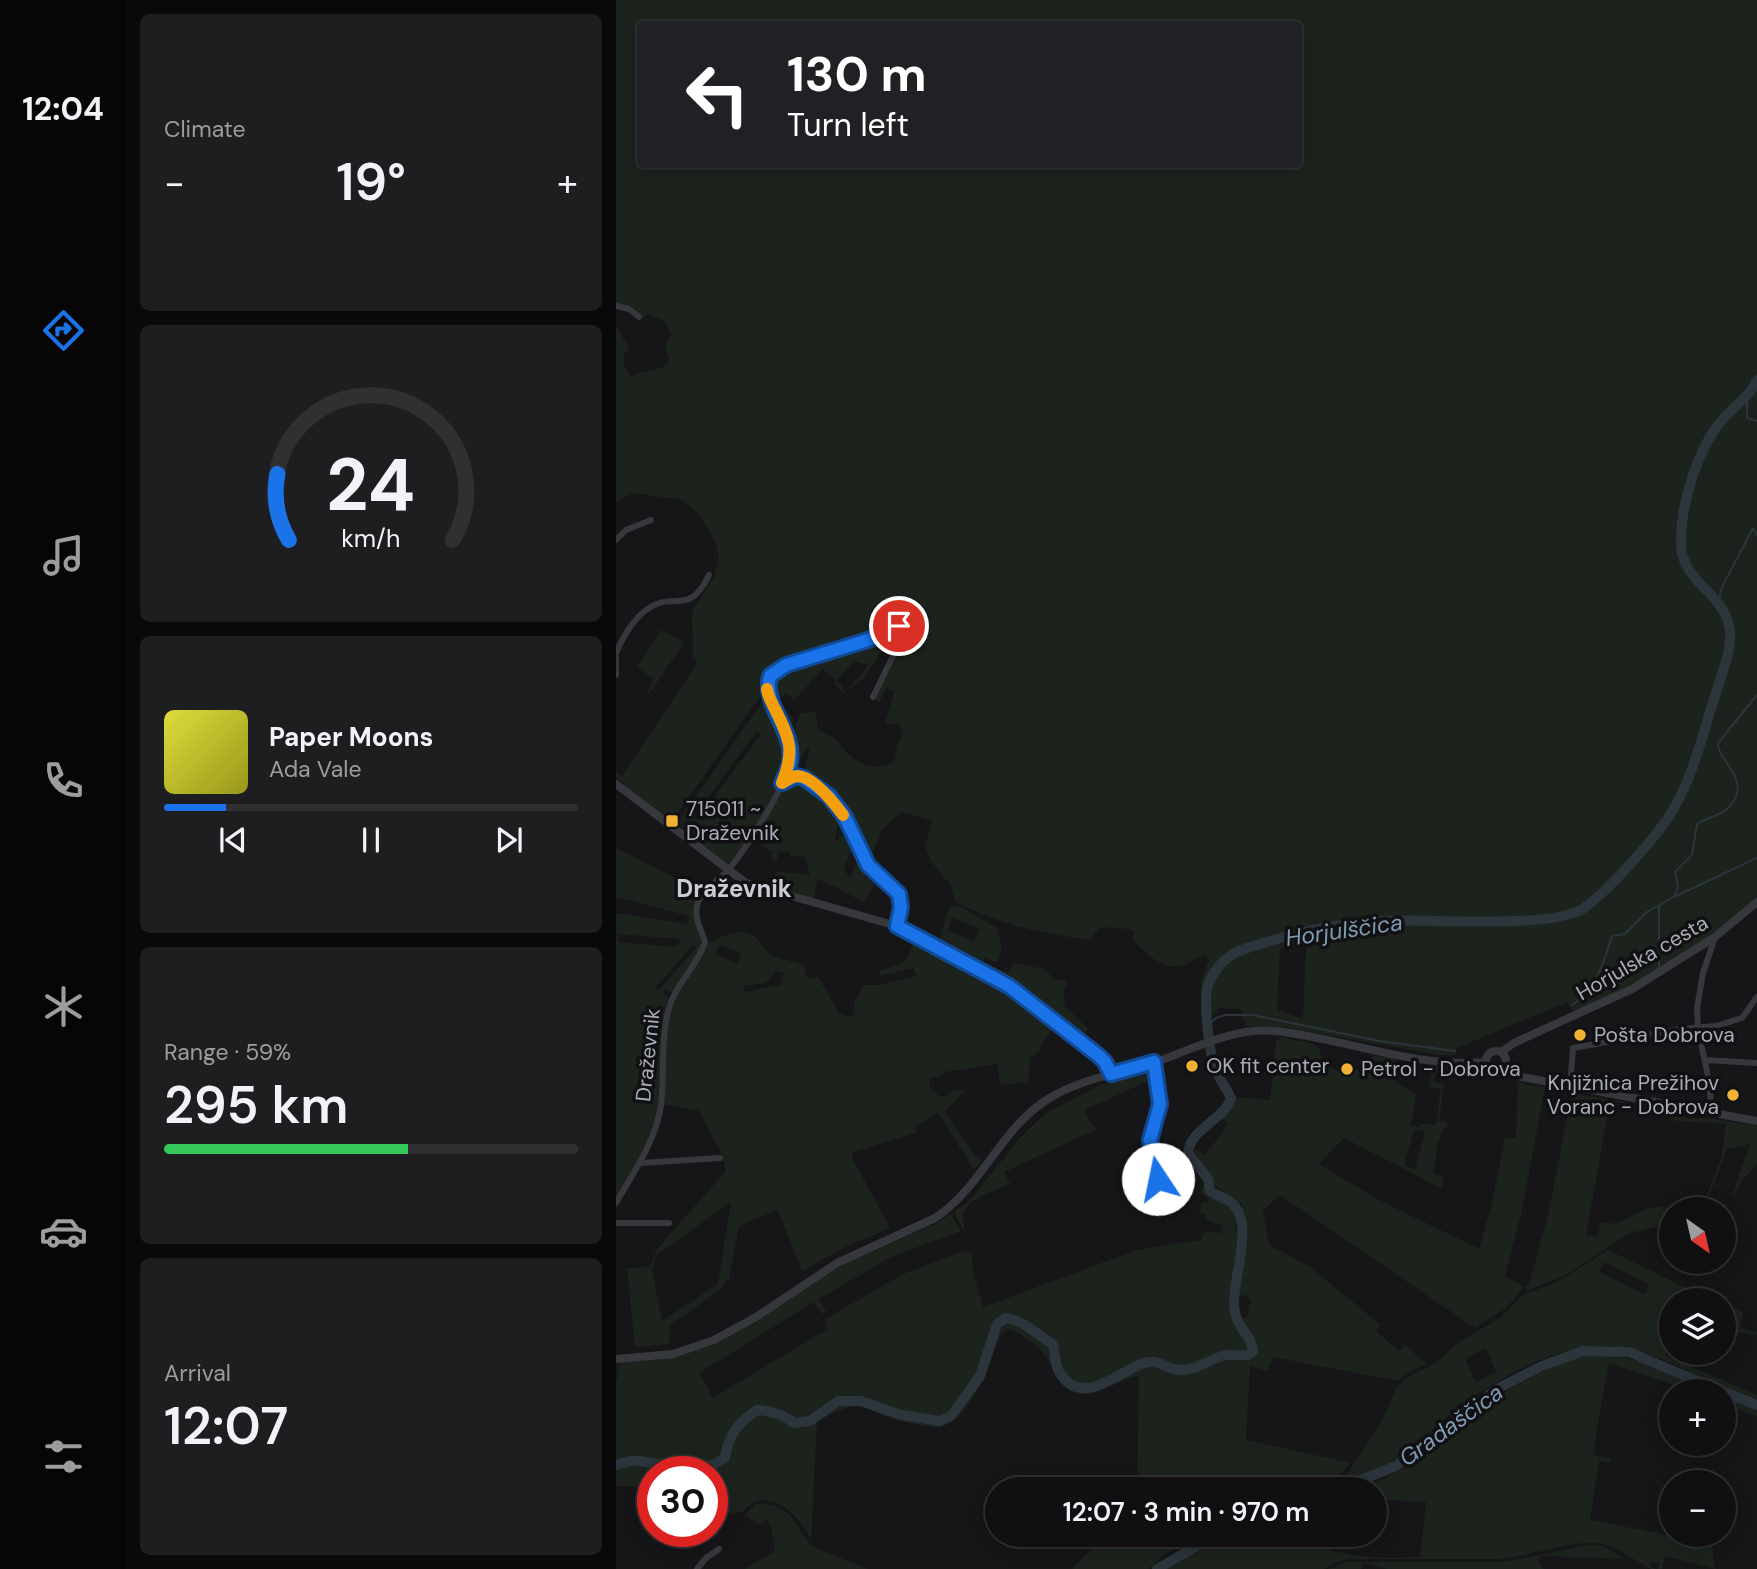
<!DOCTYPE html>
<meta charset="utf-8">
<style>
:root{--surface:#101012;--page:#1e1e20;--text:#f1f3f6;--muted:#9c9d9f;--line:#303032;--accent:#1a73e8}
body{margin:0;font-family:"DM Sans",sans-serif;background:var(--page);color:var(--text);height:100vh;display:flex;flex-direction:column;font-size:26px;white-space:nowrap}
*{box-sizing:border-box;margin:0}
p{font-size:23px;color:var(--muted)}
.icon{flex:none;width:38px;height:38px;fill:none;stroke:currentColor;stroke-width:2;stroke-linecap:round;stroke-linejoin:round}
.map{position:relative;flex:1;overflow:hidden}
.details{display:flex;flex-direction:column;gap:14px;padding:14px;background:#09090a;width:490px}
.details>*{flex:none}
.top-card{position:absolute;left:21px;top:21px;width:665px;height:147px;border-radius:7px;box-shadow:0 4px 18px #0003,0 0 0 2px var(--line);background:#202124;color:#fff;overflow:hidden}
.needle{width:46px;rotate:146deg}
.fabs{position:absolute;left:1043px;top:1197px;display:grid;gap:14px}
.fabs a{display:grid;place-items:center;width:77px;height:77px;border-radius:50%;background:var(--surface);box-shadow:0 4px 18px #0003,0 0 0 2px var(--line);font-size:35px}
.speed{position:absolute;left:21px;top:1456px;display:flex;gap:14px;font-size:35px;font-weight:700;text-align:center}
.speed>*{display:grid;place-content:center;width:91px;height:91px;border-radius:50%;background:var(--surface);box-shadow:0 4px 18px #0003,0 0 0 2px var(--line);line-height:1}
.speed .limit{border:10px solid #d22;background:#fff;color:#111}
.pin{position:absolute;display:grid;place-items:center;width:60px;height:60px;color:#fff;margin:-30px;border:4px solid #fff;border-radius:50%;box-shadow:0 2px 7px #0007}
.me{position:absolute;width:77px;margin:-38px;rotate:349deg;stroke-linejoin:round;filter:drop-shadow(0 0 5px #0008)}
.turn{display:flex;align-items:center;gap:24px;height:147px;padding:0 35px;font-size:32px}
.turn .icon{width:91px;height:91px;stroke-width:2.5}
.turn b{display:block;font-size:49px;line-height:60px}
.big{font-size:52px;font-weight:600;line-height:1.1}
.details .card{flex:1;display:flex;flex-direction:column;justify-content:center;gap:10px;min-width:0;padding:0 24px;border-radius:10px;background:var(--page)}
.details .dial{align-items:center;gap:0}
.dial svg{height:182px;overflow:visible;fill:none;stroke:var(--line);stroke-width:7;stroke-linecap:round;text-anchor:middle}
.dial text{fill:var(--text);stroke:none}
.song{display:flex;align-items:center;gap:21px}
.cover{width:84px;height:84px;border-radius:10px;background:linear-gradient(135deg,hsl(60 70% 55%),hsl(60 70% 35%))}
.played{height:7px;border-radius:4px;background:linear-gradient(90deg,var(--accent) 15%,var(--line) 15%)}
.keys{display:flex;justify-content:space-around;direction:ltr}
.heat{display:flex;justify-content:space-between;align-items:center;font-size:38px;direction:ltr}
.charge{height:10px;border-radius:5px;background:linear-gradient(90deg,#34c759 59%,var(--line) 0)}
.trip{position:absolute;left:369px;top:1477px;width:402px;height:70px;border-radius:35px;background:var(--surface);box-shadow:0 4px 18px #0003,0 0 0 2px var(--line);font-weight:600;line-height:70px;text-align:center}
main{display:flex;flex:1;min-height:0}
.menu{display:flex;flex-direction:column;width:126px;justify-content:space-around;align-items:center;background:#060607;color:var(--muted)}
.menu .icon{width:49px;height:49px}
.menu .active{color:var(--accent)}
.menu b{font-size:32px;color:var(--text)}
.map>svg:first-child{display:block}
</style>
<main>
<nav class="menu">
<b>12:04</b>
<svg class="icon active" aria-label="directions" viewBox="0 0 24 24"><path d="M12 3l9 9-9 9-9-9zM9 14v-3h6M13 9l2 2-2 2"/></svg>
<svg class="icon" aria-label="music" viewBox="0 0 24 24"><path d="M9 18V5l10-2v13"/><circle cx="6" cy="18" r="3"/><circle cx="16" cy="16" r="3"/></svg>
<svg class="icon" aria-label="phone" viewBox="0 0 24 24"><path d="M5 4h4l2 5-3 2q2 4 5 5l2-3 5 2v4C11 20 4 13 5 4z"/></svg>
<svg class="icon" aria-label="climate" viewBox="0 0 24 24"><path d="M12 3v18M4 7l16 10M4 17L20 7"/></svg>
<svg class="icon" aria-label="car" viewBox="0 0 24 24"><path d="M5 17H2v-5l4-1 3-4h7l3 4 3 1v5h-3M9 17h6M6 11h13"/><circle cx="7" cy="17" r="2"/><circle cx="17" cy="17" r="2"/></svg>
<svg class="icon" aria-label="filters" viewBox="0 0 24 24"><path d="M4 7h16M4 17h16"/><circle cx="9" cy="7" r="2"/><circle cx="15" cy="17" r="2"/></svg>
</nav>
<section class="details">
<div class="card"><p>Climate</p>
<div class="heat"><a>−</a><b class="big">19°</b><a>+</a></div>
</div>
<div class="card dial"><svg viewBox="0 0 100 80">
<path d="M14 69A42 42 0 1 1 86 69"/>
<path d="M14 69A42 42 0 0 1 9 40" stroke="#1a73e8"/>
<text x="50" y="56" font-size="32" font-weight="700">24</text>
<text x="50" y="72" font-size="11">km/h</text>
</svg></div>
<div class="card">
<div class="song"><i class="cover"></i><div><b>Paper Moons</b><p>Ada Vale</p></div></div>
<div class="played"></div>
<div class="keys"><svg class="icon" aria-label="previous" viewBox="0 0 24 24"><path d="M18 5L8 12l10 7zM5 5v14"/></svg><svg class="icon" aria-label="pause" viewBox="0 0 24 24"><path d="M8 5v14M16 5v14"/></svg><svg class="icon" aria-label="next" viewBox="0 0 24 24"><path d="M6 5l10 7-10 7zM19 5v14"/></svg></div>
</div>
<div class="card"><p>Range · 59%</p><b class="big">295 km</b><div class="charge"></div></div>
<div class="card"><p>Arrival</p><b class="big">12:07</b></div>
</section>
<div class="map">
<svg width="1141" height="1569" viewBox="0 0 1141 1569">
<rect width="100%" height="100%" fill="#161618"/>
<g fill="#1c231d" fill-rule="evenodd">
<path d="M0,0H1141V898C1088,947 1023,983 958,1013L951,1002L841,1048L840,1055H825L665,1027L629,1026L630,1020L626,1019L627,1016L624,1009L604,1008L595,1016L587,1010C583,991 584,977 594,960L588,955C580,957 576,962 568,965C548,972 529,954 517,939L519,933L514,929L485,927L473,940C426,933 381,925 339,901L335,886L315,861L309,846L316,820L285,812L266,830L257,853L250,857L229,823L222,824L219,840L223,841V835L236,838L238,842L228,869L233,877L236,875L243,852L261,878L249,901C232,897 219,884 201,879L198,899L156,886L160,871L194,875L189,857L174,856V852L163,851L160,862L155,859L156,851L146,846L152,832L142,829L169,783L188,776L193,751L196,747L191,748L181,764L175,765C181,749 176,725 185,713L200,712L202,730C207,732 220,738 224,744C238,763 254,772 278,763L281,745L287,734L283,723L269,724L278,692L270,688L263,702L259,698L291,632L290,626L286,623H279L250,639L152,674C140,701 171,727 172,755C173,780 130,843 114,863L106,860L70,833L64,824L44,813L0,778V772L6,776L78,668L81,660L75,655L77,653L76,612L98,577L103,558L99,540L82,514L67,500L18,493L0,501V326L14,350L8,353L7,362L14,377L26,372L46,368L53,360L49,347L55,334L48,321L31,314L28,318L14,308L0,305ZM24,24H682V164H24ZM145,695L149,698L63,820L59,817ZM141,731L145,734L81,820L78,817ZM690,946L687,1019L663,1011L661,1006L664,949Z"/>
<path d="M45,630L69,642L29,699L38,679L21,667Z"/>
<path d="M280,630L248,678L219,699L227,693L219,684L220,680L207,669L178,700L171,693L163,699L177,719L176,749L156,700L154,681C172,658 217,655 245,646C257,642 269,635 280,630ZM238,661L252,665L243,678L229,691L221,680Z"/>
<path d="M0,848L87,892L79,904L87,942L86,948L56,993L49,990L47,993L53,998L50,1008L43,1107L31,1142L0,1199V913L71,924L73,916L0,897ZM2,934L65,939V940L59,947L2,942ZM77,945L80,948L43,990L39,988Z"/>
<path d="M335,905L347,908L381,928L386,949L381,963L369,958L365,965L323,943L330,915ZM336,918L362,928L364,930L358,941L332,930Z"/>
<path d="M131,932L139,937L156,956L188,965L190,970L188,972L192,979L202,977L223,1013L232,1017L239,1014L238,1003L248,985H264L301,976L297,968L264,976V971L290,961L299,940L385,984L434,1020L437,1027L422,1052L414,1058L412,1083C401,1080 396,1086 386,1085L384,1082L381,1064L329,1072L327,1075L313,1079L314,1087L324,1097L333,1095L337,1090H349L329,1112L359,1155L366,1160L358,1170L322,1113L300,1126V1133L237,1152L236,1158L274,1228L229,1247L186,1271L162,1210L123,1226L113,1279L108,1283L107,1288L54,1325L53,1344L19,1347L11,1268L34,1267L41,1249L110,1171L106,1154L83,1111L47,1104L52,1015L58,997L91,943L115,933ZM104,945L125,953L122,964L100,954ZM160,971L168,973L165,985L129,992L128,986L150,983ZM115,1202L102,1284L46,1321L36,1270L40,1256Z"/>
<path d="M397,963L428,969L439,980L449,979L451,986L447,989L449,1006L472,1029L466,1036L431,1008L419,994L372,969L376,966L392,973Z"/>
<path d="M666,1037L698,1044L706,1052L703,1054C713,1068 720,1072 736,1074L740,1070H744L747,1065L758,1056L778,1058L782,1063L779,1082L800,1094L795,1126L803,1127L804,1124L820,1125L825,1089L813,1087L818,1065L836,1067L835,1075L819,1073L817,1082L828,1084L823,1121L831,1122V1127C819,1137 820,1159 818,1174L828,1177L825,1188L728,1138L703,1164L763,1200L863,1249L875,1207L889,1138H900L902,1081L911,1085L929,1087L906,1210L889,1276L908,1287L890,1308L859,1328L664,1195L647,1210L653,1245L693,1266L765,1325L760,1331L783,1351L789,1345L811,1364L796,1370L782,1381L657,1357L652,1371L634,1366L630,1440L735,1463L723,1476L684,1489H521L523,1376C505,1378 490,1392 471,1394C446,1397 440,1370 429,1356C421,1344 407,1334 394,1329L385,1334C375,1360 357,1413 330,1425C317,1430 294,1423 281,1420C271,1418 249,1406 241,1406C229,1406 211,1416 201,1422L195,1539C182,1514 152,1483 126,1512L96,1514V1472H37V1486H0V1383L2,1376L0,1362L3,1370L4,1361L63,1356L98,1344L122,1331L218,1268L321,1223L333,1215L336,1216L345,1231L275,1257L203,1299L210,1312L206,1314L198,1302L83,1373L97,1398L212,1329L209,1319L287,1274L351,1250V1253L355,1252L357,1272L367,1307L521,1250L585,1240L589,1232L605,1233L606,1226L590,1219L589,1213L584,1214L585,1203H593V1198L585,1194V1188L590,1185C599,1208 627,1196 619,1230L622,1237L624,1253L629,1255L632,1241L626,1205L598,1185C595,1171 582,1162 578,1149L589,1155L613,1124L603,1116L618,1105L619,1097L654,1100L660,1041ZM798,1130L809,1132L799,1169L788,1165ZM630,1295L636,1302L631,1307L633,1311L632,1316L625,1319L621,1313L622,1296Z"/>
<path d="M534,1069L538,1078L469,1110L471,1117L481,1129L388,1172L394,1184C380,1191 349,1198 347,1217C347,1222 349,1230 349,1233L338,1212L355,1199L404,1138L430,1113L486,1084L523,1076Z"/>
<path d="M956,1093L1042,1108L1060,1116L1074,1119L1094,1118L1141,1126V1164L1127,1179L1115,1199L1134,1144L1111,1149L1091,1201L1111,1205L1108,1210L1055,1209V1224L1013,1233L952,1274L908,1292L914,1281L931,1220ZM994,1101L1021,1106L1027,1113L1051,1117L1061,1121L1110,1124L1105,1159L1088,1203C1074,1212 1054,1206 1038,1207C1023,1209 1014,1219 1001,1223C997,1224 989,1223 984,1223L982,1237L970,1235Z"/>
<path d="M992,1250L1095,1300H1055V1350L1048,1355L1141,1395V1400C1126,1394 1111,1389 1096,1382C1064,1368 1031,1349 996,1346C942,1342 877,1380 836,1413C822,1424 811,1439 796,1449C770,1467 725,1489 693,1489L726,1478L733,1471L765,1422L781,1387L790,1378L821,1362L843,1342L884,1318L907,1295L943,1281ZM988,1262L1033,1284L1029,1295L983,1272ZM870,1348L880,1372L860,1383L849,1359Z"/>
<path d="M1108,1305L1127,1312L1124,1328L1141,1332V1335L1108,1330Z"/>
<path d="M973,1354C1017,1353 1054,1374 1093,1391H1075L993,1363L980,1433L978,1455L996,1459L994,1463L983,1461L974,1520L1088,1542V1535H1094L1099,1569L1049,1556L1046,1569H1042L1044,1564L1035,1560V1567L1040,1569H1035C1020,1562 1003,1547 987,1544C963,1538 913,1556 886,1559H732L720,1562L708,1569H551L612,1535H711L712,1549C741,1559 774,1559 804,1557L810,1502L770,1500L760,1504V1489H742C763,1481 786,1472 804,1457C818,1446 830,1432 845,1421C884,1392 926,1369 973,1354Z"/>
<path d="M1108,1397L1141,1411V1417L1108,1404Z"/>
<path d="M146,1503L159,1506L174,1515L194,1544L202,1549L252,1569H129L159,1551L156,1530L151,1519L144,1525L129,1515L139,1504Z"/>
<path d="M518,1535H542L554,1538L584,1535L548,1555L532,1569H456L477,1548L488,1542Z"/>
<path d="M973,1545L987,1546L1009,1559L927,1556L922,1558L924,1565L928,1569H771L748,1563L745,1569H713L728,1562H888Z"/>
</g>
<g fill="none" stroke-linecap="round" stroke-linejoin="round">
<g stroke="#2c353c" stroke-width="2">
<path d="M1131,395V418L1141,421"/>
<path d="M1102,602L1106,587L1137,528L1141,535"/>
<path d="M1060,896L1141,858"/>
<path d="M1043,906V967"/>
<path d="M956,1005C979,991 989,960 996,936L1009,934L1031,912L1059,896L1062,886L1059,872L1076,855L1081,824C1090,817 1102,817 1111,809C1140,780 1101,762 1102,743L1141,695"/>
<path d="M592,1025L600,1018L610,1015H637L763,1041L839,1051"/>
</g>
<g stroke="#2c353c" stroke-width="10">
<path d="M1108,1392L1141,1405"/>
<path d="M0,1465C7,1463 15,1460 22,1461C54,1464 80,1478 109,1458C112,1435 122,1423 141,1410C156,1411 166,1414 178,1423L194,1421L222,1401H245L285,1415L324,1421L335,1416L364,1376L381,1324L390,1318C410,1321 420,1335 437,1344C439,1353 439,1368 445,1375C468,1407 503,1371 528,1363C542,1358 551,1370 564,1370C581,1371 593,1359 610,1355C617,1354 625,1356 632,1355L637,1351C636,1335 619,1327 618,1306C616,1280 638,1227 618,1205C612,1198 602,1197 594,1191L592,1179L572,1153C574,1129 609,1119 615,1098C610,1088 603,1079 599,1068C593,1052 587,1000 592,985C596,973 607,960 617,954C627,948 643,945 654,941C689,930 728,923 765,921C809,918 936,930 968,908C984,897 995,884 1009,870C1024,853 1040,836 1052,818C1076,782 1086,736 1099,696C1105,675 1118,647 1113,625C1105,592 1065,580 1065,544C1064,506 1082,446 1108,418C1119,405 1135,396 1141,380"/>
<path d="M723,1489L780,1466L879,1390L926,1366L967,1351L1013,1352L1105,1391"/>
<path d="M541,1569L600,1535"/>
</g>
<g stroke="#37383d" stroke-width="6">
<path d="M0,306L13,309L23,317"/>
<path d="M0,540L10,530L35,520"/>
<path d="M0,653C7,637 17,618 33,608C58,591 73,617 93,575"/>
<path d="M0,658V675"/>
<path d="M166,783L180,776L188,777L213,796L229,817L252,865L283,894L285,907L281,926"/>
<path d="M1089,1060L1141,1063"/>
<path d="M538,1062L544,1104L534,1140L542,1179"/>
<path d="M954,1087L957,1048L1065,1029L1100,1026L1126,1018L1141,997"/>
<path d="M1096,1113L1093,1081L1082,1029L1081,1008L1087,973L1099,937"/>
<path d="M24,1163L104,1158"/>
<path d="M0,1203C17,1173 40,1141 45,1105C49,1073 44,1040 53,1008C60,983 81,967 89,942C86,930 78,919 81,906C84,891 102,881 112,870C129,851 169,787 174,763C180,731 145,707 154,676L170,665L252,640L283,626L287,627L289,631L257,697"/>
<path d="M0,1223H53"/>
<path d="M81,1569L90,1558L103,1549"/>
</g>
<g stroke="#37383d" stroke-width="8">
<path d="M0,784L130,883L281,926L382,979L467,1042L488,1061L495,1075"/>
<circle cx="880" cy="1061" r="10"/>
<path d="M885,1052L898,1043L1016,989L1099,937L1141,902"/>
<path d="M888,1068L906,1077L1141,1121"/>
<path d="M0,1359L57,1354L98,1340L140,1317L221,1263L319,1218C366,1187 384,1129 432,1099C464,1079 501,1074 537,1063C576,1050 616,1027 659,1031C726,1038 802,1069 870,1062"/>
</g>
</g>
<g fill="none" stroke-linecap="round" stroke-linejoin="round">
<defs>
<path id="route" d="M283,626L252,640L170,665L154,676C146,706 179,730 174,762C173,769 169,776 166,783L180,776L188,778L213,796L229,817L252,865L283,894L285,907L281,926L393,986L483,1056L489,1062L495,1074L538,1062L544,1104L534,1140L542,1179"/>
</defs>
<use href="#route" stroke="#114b97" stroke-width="18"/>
<use href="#route" stroke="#1a73e8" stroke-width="12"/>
<path stroke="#f59e0b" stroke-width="12" d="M151,689C152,697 156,703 159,709C174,739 179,751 166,783C171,780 176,776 182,776C198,777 218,803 227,815"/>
</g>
<g fill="#f2b134" stroke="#111113" stroke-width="2.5">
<rect x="49" y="814" width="14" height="14" rx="3.5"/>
<circle cx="964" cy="1035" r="7"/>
<circle cx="576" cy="1066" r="7"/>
<circle cx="731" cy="1069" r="7"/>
<circle cx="1117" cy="1095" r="7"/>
</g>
<g text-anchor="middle" stroke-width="7" stroke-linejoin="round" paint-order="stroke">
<g font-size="21" fill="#a8adb8" stroke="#111113" text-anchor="start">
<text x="70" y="816">715011 ~<tspan x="70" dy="24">Draževnik</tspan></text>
<text x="978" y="1042">Pošta Dobrova</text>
<text x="590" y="1073">OK fit center</text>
<text x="745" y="1076">Petrol - Dobrova</text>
<text x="1103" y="1090" text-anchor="end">Knjižnica Prežihov<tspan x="1103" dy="24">Voranc - Dobrova</tspan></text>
</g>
<g font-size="21" fill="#a8adb8" stroke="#111113">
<text transform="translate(1026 958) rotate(-30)" y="7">Horjulska cesta</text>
<text transform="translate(32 1055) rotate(-84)" y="7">Draževnik</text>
</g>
<g font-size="23" font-style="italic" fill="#7f9bb3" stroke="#111113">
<text transform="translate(728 930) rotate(-8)" y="8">Horjulščica</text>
<text transform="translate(835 1425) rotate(-36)" y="8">Gradaščica</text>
</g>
<g font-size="24" font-weight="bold" fill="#c9ccd4" stroke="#111113">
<text x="118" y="897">Draževnik</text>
</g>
</g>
</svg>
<div class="fabs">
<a><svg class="needle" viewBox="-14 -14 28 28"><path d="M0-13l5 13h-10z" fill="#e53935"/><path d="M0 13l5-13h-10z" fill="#9c9d9f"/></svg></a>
<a><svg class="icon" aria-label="layers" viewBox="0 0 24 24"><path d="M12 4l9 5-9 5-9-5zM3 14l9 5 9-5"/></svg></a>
<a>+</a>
<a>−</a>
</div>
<div class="speed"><div class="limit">30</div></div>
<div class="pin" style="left:283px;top:626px;background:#d93025"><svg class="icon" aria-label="arrive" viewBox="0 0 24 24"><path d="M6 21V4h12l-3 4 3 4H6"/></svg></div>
<svg class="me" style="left:542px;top:1179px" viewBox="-20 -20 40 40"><circle r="19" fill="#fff"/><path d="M0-13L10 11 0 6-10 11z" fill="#1a73e8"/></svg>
<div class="trip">12:07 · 3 min · 970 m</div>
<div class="top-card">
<div class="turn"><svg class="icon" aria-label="left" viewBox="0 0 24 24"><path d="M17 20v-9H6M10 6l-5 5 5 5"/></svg><div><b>130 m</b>Turn left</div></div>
</div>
</div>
</main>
